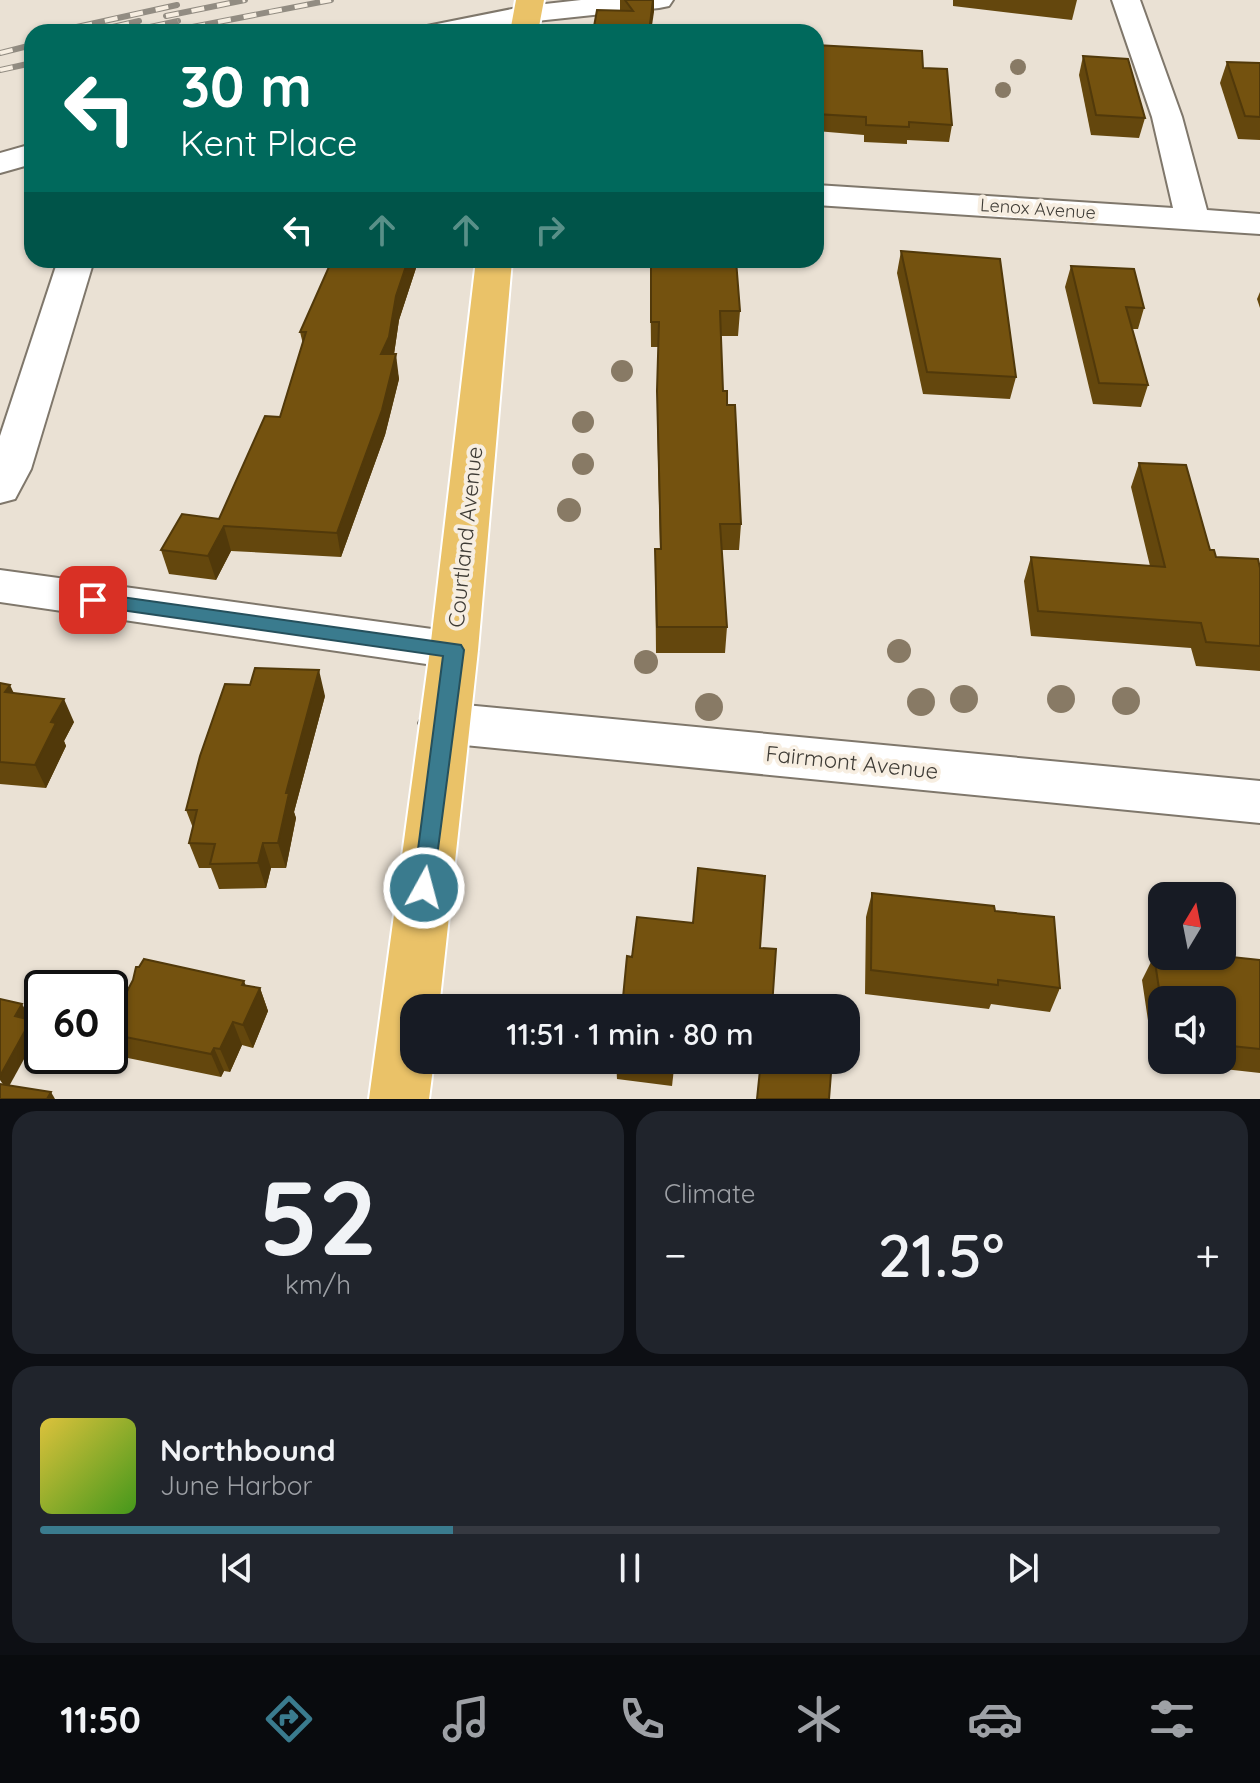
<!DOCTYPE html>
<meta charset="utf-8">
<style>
:root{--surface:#171b24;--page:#20242c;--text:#f1f3f6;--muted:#9ea1a6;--line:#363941;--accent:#3a7b8e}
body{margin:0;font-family:Quicksand,sans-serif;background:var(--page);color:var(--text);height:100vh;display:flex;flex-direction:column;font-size:30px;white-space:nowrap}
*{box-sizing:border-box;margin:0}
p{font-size:26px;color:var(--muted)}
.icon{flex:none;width:44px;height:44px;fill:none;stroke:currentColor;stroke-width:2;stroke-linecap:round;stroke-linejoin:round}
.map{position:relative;height:1099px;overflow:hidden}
.drawer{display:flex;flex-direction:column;gap:12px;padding:12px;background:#0d0f14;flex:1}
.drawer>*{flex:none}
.top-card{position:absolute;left:24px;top:24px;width:800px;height:244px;border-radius:24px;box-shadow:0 2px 6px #0004;background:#00695c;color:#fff;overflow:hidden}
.needle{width:52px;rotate:10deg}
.controls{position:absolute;left:1148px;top:882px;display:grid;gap:16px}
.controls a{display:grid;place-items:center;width:88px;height:88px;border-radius:16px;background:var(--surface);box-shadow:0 2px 6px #0004;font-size:40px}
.speed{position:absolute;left:24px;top:970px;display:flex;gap:16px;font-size:40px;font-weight:700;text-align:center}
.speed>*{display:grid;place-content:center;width:104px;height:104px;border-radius:50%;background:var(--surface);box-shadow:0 2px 6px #0004;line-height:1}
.speed .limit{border:4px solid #111;border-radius:12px;background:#fff;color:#111}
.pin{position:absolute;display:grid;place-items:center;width:68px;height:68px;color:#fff;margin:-34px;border-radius:16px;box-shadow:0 4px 12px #0006}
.me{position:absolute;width:88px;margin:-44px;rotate:7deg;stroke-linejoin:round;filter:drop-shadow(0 0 6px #0008)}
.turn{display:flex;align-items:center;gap:28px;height:168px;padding:0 24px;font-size:36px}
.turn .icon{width:104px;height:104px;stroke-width:2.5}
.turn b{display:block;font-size:56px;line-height:68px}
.lanes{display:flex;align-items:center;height:76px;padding:0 24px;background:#0003;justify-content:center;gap:40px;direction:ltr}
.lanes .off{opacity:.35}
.big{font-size:60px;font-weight:600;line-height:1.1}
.drawer .card{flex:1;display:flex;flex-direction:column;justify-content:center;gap:12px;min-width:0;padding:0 28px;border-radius:24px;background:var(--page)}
.drawer .dial{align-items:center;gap:0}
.dial b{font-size:104px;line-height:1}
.song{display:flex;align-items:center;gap:24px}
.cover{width:96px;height:96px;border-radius:12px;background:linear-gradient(135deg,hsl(50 70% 55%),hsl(100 70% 35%))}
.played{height:8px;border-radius:4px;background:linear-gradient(90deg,var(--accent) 35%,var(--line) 35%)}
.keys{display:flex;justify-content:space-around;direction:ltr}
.heat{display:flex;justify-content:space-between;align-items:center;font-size:44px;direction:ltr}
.drawer .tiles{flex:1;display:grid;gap:12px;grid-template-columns:1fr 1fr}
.card:last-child{grid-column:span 2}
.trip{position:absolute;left:400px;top:994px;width:460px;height:80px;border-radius:24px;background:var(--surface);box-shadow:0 2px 6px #0004;font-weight:600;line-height:80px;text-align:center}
.dock{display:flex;height:128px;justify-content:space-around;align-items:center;background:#090b0e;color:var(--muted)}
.dock .icon{width:56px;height:56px}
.dock .selected{color:var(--accent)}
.dock b{font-size:36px;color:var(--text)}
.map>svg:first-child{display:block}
</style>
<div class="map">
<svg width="1260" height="1099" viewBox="0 0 1260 1099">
<rect width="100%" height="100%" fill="#eae1d4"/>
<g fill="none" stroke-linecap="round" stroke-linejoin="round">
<defs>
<g id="minor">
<path d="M581,0H673L669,6L659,8L527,22L479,32H423L427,26L527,6Z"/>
<path d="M1112,0H1140L1182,117L1207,210L1260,214V234L816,205V185L1173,208L1152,117Z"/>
<path d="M32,144V164L0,173V153Z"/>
<path d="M58,260H94L31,469L15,499L0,503V436Z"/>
<path d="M0,570L454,632L471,637L478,650L471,663L454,668L0,602Z"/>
<path d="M444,703L1260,781V823L444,743L427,737L419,723L427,709Z"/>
</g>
<g id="major">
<path d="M516,0H544L538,32H510Z"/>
<path d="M476,260H512L478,650L439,1008H414V1060H434L429,1099H369L430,650Z"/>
</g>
</defs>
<use href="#minor" stroke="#7f776b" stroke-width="4"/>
<use href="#major" stroke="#fff" stroke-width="4"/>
<use href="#minor" fill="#fff" fill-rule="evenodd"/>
<use href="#major" fill="#eac268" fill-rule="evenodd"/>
<defs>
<g id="rail">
<path d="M166,16L245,0"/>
<path d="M54,32L177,5"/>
<path d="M91,32L139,21"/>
<path d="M127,32L178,21"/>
<path d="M167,32L331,0"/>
<path d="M0,53L32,45"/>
<path d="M0,70L32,63"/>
</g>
</defs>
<use href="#rail" stroke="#928c82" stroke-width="6"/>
<use href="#rail" stroke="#f7eee1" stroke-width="4" stroke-dasharray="13" stroke-linecap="butt"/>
</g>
<g fill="#887a65">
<circle cx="1018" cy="67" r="8"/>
<circle cx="1003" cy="90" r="8"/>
<circle cx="622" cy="371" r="11"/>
<circle cx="583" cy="422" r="11"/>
<circle cx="583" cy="464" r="11"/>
<circle cx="569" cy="510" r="12"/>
<circle cx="899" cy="651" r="12"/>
<circle cx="646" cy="662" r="12"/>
<circle cx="964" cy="699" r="14"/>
<circle cx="1061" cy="699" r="14"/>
<circle cx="1126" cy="701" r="14"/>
<circle cx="921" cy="702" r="14"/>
<circle cx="709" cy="707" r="14"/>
</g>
<g fill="#64470d">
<path d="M620,0H654V12L620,11Z"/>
<path d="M953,0H1077L1072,20L953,6Z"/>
<path d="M816,45L923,68L952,125L949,142L907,140V144L864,142V135L816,131Z"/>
<path d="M1083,56L1145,118L1139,138L1091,135L1079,75Z"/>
<path d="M1227,62L1260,63V140L1238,139L1220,83Z"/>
<path d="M901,251L1016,377L1010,399L923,394L897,273Z"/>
<path d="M650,260L740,311L738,336H721L723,391L727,405L741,524L739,550H721L727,627L725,653H656L655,549H660L657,417L659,347H651Z"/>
<path d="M418,262L399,320L394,354L399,379L385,435L341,557L231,551L216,580L169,574L161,550L219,519L280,417L303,344L300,332Z"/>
<path d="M1071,266L1144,308L1138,329H1132L1148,385L1141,407L1093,404L1065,287Z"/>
<path d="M1260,292V308L1257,299Z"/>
<path d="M1139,463L1216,557L1260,568V671L1196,666L1191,648L1031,636L1024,581L1031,557L1150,566L1131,487Z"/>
<path d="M0,683L14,693L74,722L64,741L66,746L46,788L0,784Z"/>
<path d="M325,696L294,812L296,818L286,868H271L266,888L219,889L211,868H199L189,843L193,828L186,810Z"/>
<path d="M872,893L995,911L1060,988L1050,1012L991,1004L989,1009L865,994L866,917Z"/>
<path d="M760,948L772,1008H622L632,957Z"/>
<path d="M1154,956L1175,958L1176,956H1222L1260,960V1073L1179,1064L1178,1060H1222V1000H1162V1055L1153,1054L1142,980Z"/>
<path d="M246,985L260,988L268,1011L253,1048L242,1045L230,1072L224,1071L221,1077L118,1056L110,1042V1024Z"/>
<path d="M616,1060H675L672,1086L617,1079Z"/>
</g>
<g fill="#51390a">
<path d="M653,0H654V12L651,32H649Z"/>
<path d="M408,260H418V262L399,320L393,361L381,354L396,296Z"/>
<path d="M396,354L399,379L385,435L341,557L337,533Z"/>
<path d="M224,526L231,551L216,580L208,556Z"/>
<path d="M319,670L325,696L294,812L296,818L286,868L278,843L286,793Z"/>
<path d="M10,685L21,708L5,692Z"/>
<path d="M64,699L74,722L64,741L66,746L46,788L35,765L51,722Z"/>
<path d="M263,843L271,868L266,888L258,863Z"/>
<path d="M244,981L253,1004L260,988L268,1011L253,1048L243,1025L242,985Z"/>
<path d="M22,1004L29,1016L22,1028L15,1016Z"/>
<path d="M31,1020L39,1032L7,1090L0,1080V1076Z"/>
<path d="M233,1022L242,1045L230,1072L220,1049Z"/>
<path d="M214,1048L224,1071L221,1077L211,1054Z"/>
<path d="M51,1092L55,1099H47Z"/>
</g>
<g fill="#74520f" stroke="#51390a" stroke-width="2">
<path d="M625,0H653L649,32H593L597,10L633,11Z"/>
<path d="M816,45L922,51L923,68L947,69L952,125L909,122V127L866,125V117L816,114Z"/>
<path d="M1083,56L1128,59L1145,118L1096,115Z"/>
<path d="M1227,62L1260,63V117L1245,116Z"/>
<path d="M901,251L1000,259L1016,377L927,372Z"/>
<path d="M332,260H408L396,296L389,337L381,354H396L382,410L337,533L224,526L208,556L161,550L182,514L219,519L265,416L280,417L306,332H300Z"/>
<path d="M651,260H736L740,311H720L723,391H727V405H735L741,524H720L727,627H657L655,549H661L657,391L659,322H651Z"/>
<path d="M1071,266L1134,269L1144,308L1126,307L1148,385L1099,383Z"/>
<path d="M1139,463L1186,465L1210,550H1214L1216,557L1258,559L1260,568V646L1206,642L1201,623L1038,611L1031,557L1165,567Z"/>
<path d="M255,668L319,670L286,793H289L278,843H263L258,863L210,864L215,844L189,843L197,810H186L200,756L225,684L250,685Z"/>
<path d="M0,683L10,685L5,692L64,699L51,722L56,723L35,765L0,762Z"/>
<path d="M698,868L765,876L760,948L776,949L772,1007L681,996L679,1008H622L627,956L632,957L637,917L693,923Z"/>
<path d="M872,893L994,906L995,911L1054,917L1060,988L998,980V985L871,970Z"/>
<path d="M1154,956L1179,958V956H1222L1260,960V1049L1222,1045V1000H1162V1008Z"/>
<path d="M144,959L244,981L242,985L260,988L243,1025L233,1022L220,1049L214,1048L211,1054L110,1034V1024L133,980L136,967H139Z"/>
<path d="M0,999L22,1004L15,1016L31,1020L0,1076Z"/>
<path d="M644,1060H673V1064Z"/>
<path d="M761,1060H832L829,1099H757Z"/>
<path d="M0,1084L51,1092L47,1099H0Z"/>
</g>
<path fill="#3a7b8e" stroke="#26505c" stroke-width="2" d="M93,593L461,645L464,650L432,895L424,897L416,895L413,888L443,656L93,606L84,600Z"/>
<g text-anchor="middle" stroke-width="8" stroke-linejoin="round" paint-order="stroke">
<g font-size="18" fill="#3f3c36" stroke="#f7eee1">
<text transform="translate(1038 209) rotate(4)" y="6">Lenox Avenue</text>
</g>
<g font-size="22" fill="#3f3c36" stroke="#f7eee1">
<text transform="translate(465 537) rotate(-84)" y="8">Courtland Avenue</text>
<text transform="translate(852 762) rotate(6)" y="8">Fairmont Avenue</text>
</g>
</g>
</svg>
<div class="controls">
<a><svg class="needle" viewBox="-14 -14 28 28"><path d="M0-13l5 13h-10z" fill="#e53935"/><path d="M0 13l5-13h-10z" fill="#9ea1a6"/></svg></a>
<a><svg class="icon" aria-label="sound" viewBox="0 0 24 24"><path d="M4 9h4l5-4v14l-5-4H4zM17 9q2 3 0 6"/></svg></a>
</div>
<div class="speed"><div class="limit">60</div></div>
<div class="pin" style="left:93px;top:600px;background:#d93025"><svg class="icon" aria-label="arrive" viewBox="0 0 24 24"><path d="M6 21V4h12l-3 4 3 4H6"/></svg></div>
<svg class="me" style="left:424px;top:888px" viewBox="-20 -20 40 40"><circle r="17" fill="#3a7b8e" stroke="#fff" stroke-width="3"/><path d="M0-11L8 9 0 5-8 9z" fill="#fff"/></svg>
<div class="trip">11:51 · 1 min · 80 m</div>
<div class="top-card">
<div class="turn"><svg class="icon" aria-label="left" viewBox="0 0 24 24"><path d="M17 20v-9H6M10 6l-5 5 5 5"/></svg><div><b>30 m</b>Kent Place</div></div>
<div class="lanes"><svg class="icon" aria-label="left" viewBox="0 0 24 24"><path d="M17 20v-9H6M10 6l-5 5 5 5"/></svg><svg class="icon off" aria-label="ahead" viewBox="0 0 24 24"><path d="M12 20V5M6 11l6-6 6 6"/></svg><svg class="icon off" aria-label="ahead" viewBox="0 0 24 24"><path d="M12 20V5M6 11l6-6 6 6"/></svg><svg class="icon off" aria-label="right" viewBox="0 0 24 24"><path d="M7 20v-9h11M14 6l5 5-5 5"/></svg></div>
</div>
</div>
<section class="drawer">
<div class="tiles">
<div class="card dial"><b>52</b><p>km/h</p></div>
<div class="card"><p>Climate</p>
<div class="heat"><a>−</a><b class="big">21.5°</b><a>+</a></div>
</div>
<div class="card">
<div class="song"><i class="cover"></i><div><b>Northbound</b><p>June Harbor</p></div></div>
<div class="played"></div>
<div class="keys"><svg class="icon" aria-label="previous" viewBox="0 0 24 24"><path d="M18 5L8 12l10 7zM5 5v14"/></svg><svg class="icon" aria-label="pause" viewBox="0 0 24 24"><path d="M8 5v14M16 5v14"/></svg><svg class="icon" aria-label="next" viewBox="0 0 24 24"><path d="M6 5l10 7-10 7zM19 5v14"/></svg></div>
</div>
</div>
</section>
<nav class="dock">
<b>11:50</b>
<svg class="icon selected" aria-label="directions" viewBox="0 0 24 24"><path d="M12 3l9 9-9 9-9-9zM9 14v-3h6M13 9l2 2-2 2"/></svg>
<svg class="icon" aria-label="music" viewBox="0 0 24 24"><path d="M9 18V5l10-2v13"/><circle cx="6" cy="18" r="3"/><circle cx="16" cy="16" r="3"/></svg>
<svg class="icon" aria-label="phone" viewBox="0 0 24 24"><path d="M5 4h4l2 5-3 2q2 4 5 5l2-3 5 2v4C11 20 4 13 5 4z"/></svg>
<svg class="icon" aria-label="climate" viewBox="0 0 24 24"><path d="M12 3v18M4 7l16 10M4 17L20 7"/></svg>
<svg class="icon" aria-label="car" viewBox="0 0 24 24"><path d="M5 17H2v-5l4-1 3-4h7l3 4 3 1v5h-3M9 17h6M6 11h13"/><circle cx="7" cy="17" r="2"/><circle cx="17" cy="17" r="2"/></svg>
<svg class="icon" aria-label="filters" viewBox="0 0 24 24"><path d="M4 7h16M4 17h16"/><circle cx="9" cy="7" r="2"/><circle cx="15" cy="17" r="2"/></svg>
</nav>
